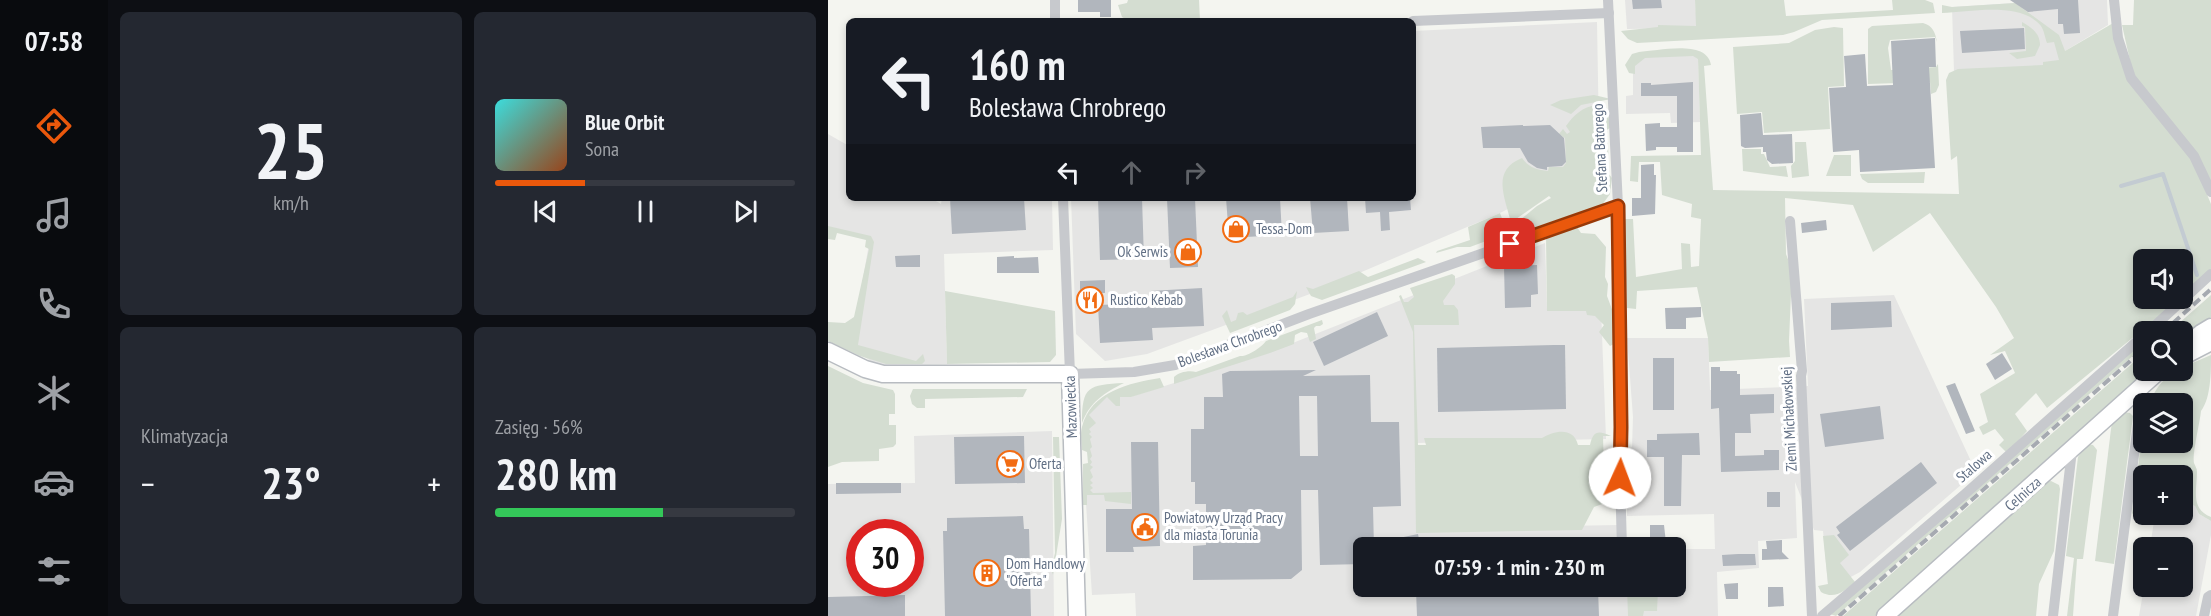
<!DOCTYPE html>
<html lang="pl">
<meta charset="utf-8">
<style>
:root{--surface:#171b24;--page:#242831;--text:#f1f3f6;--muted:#9ea1a6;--line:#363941;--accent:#ea580c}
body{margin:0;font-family:"PT Sans Narrow",sans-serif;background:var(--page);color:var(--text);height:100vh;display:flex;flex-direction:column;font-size:22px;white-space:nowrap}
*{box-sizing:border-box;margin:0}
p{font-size:20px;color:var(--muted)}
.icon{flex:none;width:33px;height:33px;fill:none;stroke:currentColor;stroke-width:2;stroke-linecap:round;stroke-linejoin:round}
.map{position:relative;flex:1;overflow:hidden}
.side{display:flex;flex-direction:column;gap:12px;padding:12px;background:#0d0f14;width:720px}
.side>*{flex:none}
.guide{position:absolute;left:18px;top:18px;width:570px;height:183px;border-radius:9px;box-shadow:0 3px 9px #0003;background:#171b24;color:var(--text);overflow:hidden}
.fabs{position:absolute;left:1305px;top:249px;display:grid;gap:12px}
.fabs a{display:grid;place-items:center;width:60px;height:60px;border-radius:9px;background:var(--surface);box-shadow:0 3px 9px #0003;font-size:30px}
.speed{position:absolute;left:18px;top:519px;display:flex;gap:12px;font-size:30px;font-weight:700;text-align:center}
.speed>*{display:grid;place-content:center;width:78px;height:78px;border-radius:50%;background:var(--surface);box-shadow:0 3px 9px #0003;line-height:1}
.speed .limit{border:9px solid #d22;background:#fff;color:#111}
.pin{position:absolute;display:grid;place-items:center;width:51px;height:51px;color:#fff;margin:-26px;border-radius:12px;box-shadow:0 3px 9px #0006}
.me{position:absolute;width:66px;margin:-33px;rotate:2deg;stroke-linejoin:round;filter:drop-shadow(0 0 4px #0008)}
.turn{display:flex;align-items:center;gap:21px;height:126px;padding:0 24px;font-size:27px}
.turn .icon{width:78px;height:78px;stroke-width:2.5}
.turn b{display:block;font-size:42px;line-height:51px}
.lanes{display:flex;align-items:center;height:57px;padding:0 24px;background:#0003;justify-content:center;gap:30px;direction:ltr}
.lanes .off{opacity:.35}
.big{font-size:45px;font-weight:700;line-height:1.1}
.side .widget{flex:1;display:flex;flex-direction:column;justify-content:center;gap:9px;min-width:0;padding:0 21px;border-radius:9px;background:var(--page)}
.side .dial{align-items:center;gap:0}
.dial b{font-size:78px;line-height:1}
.song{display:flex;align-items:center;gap:18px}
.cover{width:72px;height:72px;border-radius:9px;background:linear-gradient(135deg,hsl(180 70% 55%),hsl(20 70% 35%))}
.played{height:6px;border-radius:3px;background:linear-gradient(90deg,var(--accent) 30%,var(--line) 30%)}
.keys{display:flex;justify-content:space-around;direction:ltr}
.heat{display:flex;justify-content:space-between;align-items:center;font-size:33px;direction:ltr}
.charge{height:9px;border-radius:4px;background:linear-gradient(90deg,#34c759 56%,var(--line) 0)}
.side .tiles{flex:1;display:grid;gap:12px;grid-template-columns:repeat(2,1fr)}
.trip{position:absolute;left:525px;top:537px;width:333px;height:60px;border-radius:9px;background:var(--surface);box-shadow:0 3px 9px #0003;font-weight:700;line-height:60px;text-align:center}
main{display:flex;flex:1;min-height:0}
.menu{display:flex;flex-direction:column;width:108px;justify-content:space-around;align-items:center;background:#090b0e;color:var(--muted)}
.menu .icon{width:42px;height:42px}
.menu .active{color:var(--accent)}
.menu b{font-size:27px;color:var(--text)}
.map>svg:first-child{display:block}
</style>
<main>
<nav class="menu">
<b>07:58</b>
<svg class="icon active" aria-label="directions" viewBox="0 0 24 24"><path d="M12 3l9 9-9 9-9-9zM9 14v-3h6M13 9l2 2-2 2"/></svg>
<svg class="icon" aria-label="music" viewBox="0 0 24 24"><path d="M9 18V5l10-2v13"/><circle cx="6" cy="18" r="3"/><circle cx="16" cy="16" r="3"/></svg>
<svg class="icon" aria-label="phone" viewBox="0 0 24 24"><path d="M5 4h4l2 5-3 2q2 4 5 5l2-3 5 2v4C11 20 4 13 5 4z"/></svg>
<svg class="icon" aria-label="climate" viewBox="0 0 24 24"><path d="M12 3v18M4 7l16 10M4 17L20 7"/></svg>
<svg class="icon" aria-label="car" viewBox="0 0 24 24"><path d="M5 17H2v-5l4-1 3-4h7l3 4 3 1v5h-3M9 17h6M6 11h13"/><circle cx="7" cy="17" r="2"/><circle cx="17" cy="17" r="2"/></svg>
<svg class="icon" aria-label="filters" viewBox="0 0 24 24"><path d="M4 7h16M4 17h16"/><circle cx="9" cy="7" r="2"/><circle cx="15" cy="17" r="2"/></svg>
</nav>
<section class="side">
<div class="tiles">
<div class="widget dial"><b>25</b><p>km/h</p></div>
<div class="widget">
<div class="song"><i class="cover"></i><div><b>Blue Orbit</b><p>Sona</p></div></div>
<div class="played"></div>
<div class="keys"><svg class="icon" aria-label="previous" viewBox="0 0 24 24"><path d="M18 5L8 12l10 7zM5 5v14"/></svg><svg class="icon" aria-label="pause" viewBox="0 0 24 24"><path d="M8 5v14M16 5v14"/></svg><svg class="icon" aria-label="next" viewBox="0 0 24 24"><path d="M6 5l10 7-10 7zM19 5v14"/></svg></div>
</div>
<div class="widget"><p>Klimatyzacja</p>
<div class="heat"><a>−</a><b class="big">23°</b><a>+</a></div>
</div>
<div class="widget"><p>Zasięg · 56%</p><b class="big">280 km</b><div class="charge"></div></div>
</div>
</section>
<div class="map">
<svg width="1383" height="616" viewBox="0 0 1383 616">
<rect width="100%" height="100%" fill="#f4f5f0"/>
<g fill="#e5e5e4" fill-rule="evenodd">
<path d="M797,0H867L869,28L799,29Z"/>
<path d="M1199,0H1279L1280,25L1237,51L1241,66L1126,72L1124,7L1187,3Z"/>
<path d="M769,22L771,137L736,181L672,213L482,294L319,354L277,361L248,334L243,198H585V31Z"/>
<path d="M862,52L870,57L872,122L843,123L842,113L798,114V96L805,95V64L817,55Z"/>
<path d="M0,134L21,146V198H103L113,204L114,198H224L225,250L116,254L119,364L48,365L23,347L42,238L0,228Z"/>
<path d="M717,243L719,309L773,308L778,439L588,443L589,529L790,525L791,547L536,548V586H848V549H887L886,514L799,516V451L804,447L805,417L799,338H880L882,390L980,386L976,299L1066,295L1148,472L1032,572L1008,585H1000L995,531L986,530L967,482L969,538L930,541L931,568L889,572L890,616H308L307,593L264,595L256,473L261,468L260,414L278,395L302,397L437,354Z"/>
<path d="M224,431L226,616H0V484L87,483L86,436ZM32,532H82V584H32Z"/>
<path d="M1355,502L1367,506L1371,514L1383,521V535L1368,616H1311L1316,587L1354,586V548L1322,547L1327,515L1354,514Z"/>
</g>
<g fill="#d4ddd1">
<path d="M300,0H371L372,21H301L294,17L290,5L299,3Z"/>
<path d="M867,0H956L958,16L1065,10L1064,0H1097L1105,3L1107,13L994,20L966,32L955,35L809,43L800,39L793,31L830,27V25L868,26Z"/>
<path d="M1306,0H1383V185L1305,74L1294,25H1305Z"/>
<path d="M1187,3L1231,35L1237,51L1287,22L1301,79L1365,161L1383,204V269L1355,296L1354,260H1316V298L1352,299L1219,408L1208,393L1187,414L1199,431L1179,453L1171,445L1176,440L1167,429L1155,435L1151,427L1160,422L1152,394L1187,373L1177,351L1162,355L1186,338L1168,307L1102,213L1045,252L1025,205L957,198L958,254L964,270L961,341L962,357L881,362L880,338L869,287L809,291L808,309L799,308L796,219H805L808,277L854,269L853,243L862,244L863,267L871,266L873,219L863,217L864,204L834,195L832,162H811L810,182L802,181L803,156L873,155L870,59L865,56L817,58L807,66V74L801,73L797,65L804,54L811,52C830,51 879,39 883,65L876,66L885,190L1131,194L1129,156L1123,160L1118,80L1121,73L1130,69L1215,65V62L1231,60L1226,42L1219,43C1217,38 1216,30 1213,26C1193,1 1142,12 1114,13V5L1124,7Z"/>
<path d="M1194,22C1204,28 1212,33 1212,45L1207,56L1189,59L1181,53L1198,51L1197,27L1194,26Z"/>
<path d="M1095,23C1105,26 1107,32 1109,42L1107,37L1062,40L1060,48L1063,70L1108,67L1110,64L1111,85L1108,92L1103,94L1102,82L1040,84V29L1044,26Z"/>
<path d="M1006,27L1015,28L1016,86L1000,87L1002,129L936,133L934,112L909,114L905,47L961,43L987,30Z"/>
<path d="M766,95L783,99L753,105L743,114L722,105L733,100Z"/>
<path d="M769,105L778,108L783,127L775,133L770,141L780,148C781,156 780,160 773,164L784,178L782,194L774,205L693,232L692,220L709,206L723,198L721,196L688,219H682C676,195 664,170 694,158C701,168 709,170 720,171L721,167H735L738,163L737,138L731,134L735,129L739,134L742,132L738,126C746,115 754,107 769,105Z"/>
<path d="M967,142H978L981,176L964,178L963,166L967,161Z"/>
<path d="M914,149H933V154H936L942,167L958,166L960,177L915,171Z"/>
<path d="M1006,155H1023V176H998Z"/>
<path d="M1097,172L1096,183H1040L1034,179L1032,174Z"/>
<path d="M672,213L675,221L669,237L642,247H629L608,253L609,251L642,240L640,227Z"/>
<path d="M0,226L43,236L46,242L30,345L88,361L95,354L97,361L94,364H58L32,356L0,341V322L17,323L26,317L41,249L37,247L38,240L9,233L7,240L0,239Z"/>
<path d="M749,227L753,233L767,234L778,247L777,277L780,284L779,296L785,312L786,344L782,346L771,332L776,325L767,316L759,315L758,311H719L718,236Z"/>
<path d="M590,258L598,262L494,300L483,296L478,287L485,289L531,271L540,277Z"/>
<path d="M624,274L627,276V284L615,301L616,305H626L630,310L631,325H586L590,445H598L596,438H714C727,430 746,427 750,445H762C765,431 770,430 783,436H775L777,503L766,507L754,530L588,533L585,332L571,296L573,295L576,302H580L586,297L582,288Z"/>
<path d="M117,291L227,311L228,355L222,362L119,364Z"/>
<path d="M469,291L467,304L462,310L402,333L394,316L399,310L403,322L408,320L410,313L415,312L419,315L465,297Z"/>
<path d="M1383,295V317L1355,341L1354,332H1341Z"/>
<path d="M494,320L495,324L492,326H488L486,328L488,339L482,342L479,333L473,332L467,335L466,344L439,354L346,384V377C351,372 361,370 368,372L412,356C419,357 434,347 438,341Z"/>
<path d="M1315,339V347L1008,616L1002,614Z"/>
<path d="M1315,354L1316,370L1322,371L1047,616H1015Z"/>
<path d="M1383,355C1383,372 1383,398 1373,411C1372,422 1364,454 1366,463C1367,466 1369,468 1369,472C1369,489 1362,509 1383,517V521L1371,514L1367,506L1355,502L1354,476H1316V514L1320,515L1310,522L1304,513L1315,428L1316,442H1354V404L1321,403C1327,390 1339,371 1354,370L1355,367Z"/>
<path d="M0,366L35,383L65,390L67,394V414H61V425H68V444L65,447L51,449V461L14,462L0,467Z"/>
<path d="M332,378L336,387L303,397H292V406H288L279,397L261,415L268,423L261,429L263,432L261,434L264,437L262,439L264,447L262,449L264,456L262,459L264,462L262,465L265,467L262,470L265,477L262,480L265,483L262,485L265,488L262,490L265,493L303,492V504L277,501L276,495H259V505H255V464L260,463L259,452L254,450C254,443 252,434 254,427C263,391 302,383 332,378Z"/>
<path d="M296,383C276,393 262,402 254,423C254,386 260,385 296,383Z"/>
<path d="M85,389H199L195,397L97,399V408H89L84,404L82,396Z"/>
<path d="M1295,412L1302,413L1305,416L1286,564L1267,561L1283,429L1284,423Z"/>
<path d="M225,437H231L234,519L225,575L223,569L227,553Z"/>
<path d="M1259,444L1265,445L1269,450L1255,559H1249L1245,616H1239L1246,558L1238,556L1250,457Z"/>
<path d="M1223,481L1231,485L1232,489L1226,551L1211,584L1208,616H1068L1218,482Z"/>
<path d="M1006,535L1021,555L1012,563L1027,582C1016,591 1007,600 993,592L990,586L1000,584L995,536Z"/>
<path d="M799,587H834L835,590H830L829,611H816L815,616H800Z"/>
</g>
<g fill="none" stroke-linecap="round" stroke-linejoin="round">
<path stroke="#c3cbd2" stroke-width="4" d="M1293,186L1335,174L1369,275"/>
</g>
<g fill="#b1b6bd" fill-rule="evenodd">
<path d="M250,0H283V17H272V12H250Z"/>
<path d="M804,0H833L834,8L805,9Z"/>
<path d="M1182,0H1250L1252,33L1236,34L1235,24H1230V9L1200,12Z"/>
<path d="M1196,28L1197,49L1134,53L1132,31Z"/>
<path d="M1107,38L1108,67H1101L1107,168L1032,172L1031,150L1005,152L1001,88L1018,87L1016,56L1037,54L1039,86L1065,85L1063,41Z"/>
<path d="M865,82V152H849V147H828V150L818,151L817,124L832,123V127H849V96H813V83H823V85Z"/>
<path d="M933,113L935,135L964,134L965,163L944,164L939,160L938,152H935V147L917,148L913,146L912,115Z"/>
<path d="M695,125V126L722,125L736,138L738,162L734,166L719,167V170L709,168L700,162L692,148H655L653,127Z"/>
<path d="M826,164V175H828L827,214L804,216V198H813V165Z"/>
<path d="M122,198H196L198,230L124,234Z"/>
<path d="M270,198H314L316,259L272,260Z"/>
<path d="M339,198H367L370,267L342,268Z"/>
<path d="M398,198H452L454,235L401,238Z"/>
<path d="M482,198H519L521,231L485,233Z"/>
<path d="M537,198H582L583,210L561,212L562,230L553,231L552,212L538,213Z"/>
<path d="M998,220L999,230L974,233L973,223Z"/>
<path d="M92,255V267H68L67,256Z"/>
<path d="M186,256V258L210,257L211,273H169V257Z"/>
<path d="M709,265L710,294L703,295V307L677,308L676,266Z"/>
<path d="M277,280V293L252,294V281Z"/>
<path d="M374,288L376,326L324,328L325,340L272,343L270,305L323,303L322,291Z"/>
<path d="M1063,301L1064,327L1003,330V303Z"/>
<path d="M873,307V317L858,318V329H838L837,308Z"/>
<path d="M549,312L560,336L496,366L485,342Z"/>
<path d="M726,345H737L738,409L610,412L609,348Z"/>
<path d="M1174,353L1184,369L1167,380L1158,364Z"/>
<rect x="825" y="358" width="21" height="52"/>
<path d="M883,367H892V371H909V374H912V395L946,394V413L922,414L923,433H907V456L936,455V450H951V470L893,472L891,408L883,409Z"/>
<path d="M488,370L475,376L542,375L543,422H571L573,506L545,507L546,548H536V564L492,565L490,490H473L474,570L463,579L365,580V546L378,545V504H367V482H363V429H376V397H395L394,374L402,371ZM471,396H489L490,456H472Z"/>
<path d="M1127,383L1147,431L1138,434L1118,386Z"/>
<path d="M1052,406L1056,439L997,447L992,414Z"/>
<path d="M871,433L872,455H854L853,506H836V457H819V440H829V434Z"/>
<path d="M196,436L197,483L127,484L126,437Z"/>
<path d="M303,442H330L332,546L305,547L306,552H278V509H304Z"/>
<path d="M1093,462L1109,483L1022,551L1009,535L1012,533L1008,527Z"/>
<path d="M8,483H73V493L8,494Z"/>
<rect x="939" y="492" width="13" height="15"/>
<path d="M195,516L196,529H201L203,616H117L115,531H119V518Z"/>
<path d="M822,525H836L838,543H822Z"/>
<path d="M590,534L593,548H547V543Z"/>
<path d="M954,540V552L961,559L934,560V549H939L938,541Z"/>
<path d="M910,554H927L928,565L895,566L894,555Z"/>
<path d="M910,583V599H898L896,584Z"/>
<path d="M697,586H744V590L770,589L771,616H589L588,590Z"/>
<path d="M940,587H955L956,606L940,607Z"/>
<path d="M77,595V616H0V597Z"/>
</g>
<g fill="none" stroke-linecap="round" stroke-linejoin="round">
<defs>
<g id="secondary">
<path d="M1354,349L1373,333L1383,327"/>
<path d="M0,351L37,369L55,374H242L249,616"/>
<path d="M1358,355L1383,342"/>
<path d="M1057,616L1332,370"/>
</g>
</defs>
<use href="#secondary" stroke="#b8bcc1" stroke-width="19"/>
<g stroke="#c7c9cd" stroke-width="10">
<path d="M227,0V21"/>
<path d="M780,0L790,206L793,427L792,478L794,548"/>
<path d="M1286,0L1290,38L1303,78L1366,156L1383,192"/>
<path d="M585,21L781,13"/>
<path d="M235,198L242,374L306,372L347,365L481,314L790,206"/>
<path d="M962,221L974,371L973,376L984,616"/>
<path d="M1320,332L1383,274"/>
<path d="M994,616L1137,494L1316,335"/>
<path d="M1225,616L1244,450"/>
<path d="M1285,616L1315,386"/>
<path d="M1376,616L1380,597L1383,595"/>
</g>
<use href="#secondary" stroke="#fff" stroke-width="16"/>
<g stroke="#a6aab1" stroke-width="4" stroke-dasharray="9 4.5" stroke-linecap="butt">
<path d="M1335,332L1383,289"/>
<path d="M1011,616L1316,349"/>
</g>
</g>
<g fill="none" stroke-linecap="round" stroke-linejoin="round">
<defs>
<path id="route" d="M682,244L790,206L793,427L792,478"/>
</defs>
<use href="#route" stroke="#983908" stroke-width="15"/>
<use href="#route" stroke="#ea580c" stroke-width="10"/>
</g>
<defs>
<symbol id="shop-ring" viewBox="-11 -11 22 22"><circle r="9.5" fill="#fff" stroke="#f26c13" stroke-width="1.5"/><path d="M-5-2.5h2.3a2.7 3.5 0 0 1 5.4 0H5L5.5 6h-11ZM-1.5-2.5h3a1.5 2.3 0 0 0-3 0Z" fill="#f26c13"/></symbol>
<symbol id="restaurant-ring" viewBox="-11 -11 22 22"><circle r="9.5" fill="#fff" stroke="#f26c13" stroke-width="1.5"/><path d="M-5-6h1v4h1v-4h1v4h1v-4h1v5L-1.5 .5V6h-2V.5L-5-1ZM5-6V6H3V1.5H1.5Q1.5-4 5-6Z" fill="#f26c13"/></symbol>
<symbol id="supermarket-ring" viewBox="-11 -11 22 22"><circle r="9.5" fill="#fff" stroke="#f26c13" stroke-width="1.5"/><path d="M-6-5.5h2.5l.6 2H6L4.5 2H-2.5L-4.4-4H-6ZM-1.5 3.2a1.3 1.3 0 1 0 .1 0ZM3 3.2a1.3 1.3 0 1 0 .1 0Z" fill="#f26c13"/></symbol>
<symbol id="civic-ring" viewBox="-11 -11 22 22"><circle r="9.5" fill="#fff" stroke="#f26c13" stroke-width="1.5"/><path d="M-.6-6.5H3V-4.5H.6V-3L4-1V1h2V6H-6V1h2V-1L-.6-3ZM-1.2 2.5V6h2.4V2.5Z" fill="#f26c13"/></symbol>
<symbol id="building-ring" viewBox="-11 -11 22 22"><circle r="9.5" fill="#fff" stroke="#f26c13" stroke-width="1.5"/><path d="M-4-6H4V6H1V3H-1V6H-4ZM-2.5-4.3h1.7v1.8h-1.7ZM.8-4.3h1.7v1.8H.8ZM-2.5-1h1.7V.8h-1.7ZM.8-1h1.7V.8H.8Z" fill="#f26c13"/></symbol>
</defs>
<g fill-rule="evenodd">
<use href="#shop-ring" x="393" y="214" width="30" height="30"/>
<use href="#shop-ring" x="345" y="237" width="30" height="30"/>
<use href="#restaurant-ring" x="247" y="285" width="30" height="30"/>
<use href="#supermarket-ring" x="167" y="449" width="30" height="30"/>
<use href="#civic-ring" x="302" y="512" width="30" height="30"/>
<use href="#building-ring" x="144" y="558" width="30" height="30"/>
</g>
<g text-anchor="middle" stroke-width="6" stroke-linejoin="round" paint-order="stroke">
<g font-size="15" fill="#616f84" stroke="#fff">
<text transform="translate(772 148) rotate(-93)" y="5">Stefana Batorego</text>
<text transform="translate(402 344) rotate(-20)" y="5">Bolesława Chrobrego</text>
<text transform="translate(243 407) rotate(-92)" y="5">Mazowiecka</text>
<text transform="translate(961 419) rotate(-93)" y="5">Ziemi Michałowskiej</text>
<text transform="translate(1146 466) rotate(-41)" y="5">Stalowa</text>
<text transform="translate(1195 494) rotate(-42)" y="5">Celnicza</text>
</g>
<g font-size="15" fill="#616f84" stroke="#fff" text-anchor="start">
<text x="428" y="234">Tessa-Dom</text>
<text x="340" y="257" text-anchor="end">Ok Serwis</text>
<text x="282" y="305">Rustico Kebab</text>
<text x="201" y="469">Oferta</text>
<text x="336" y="523">Powiatowy Urząd Pracy<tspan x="336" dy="17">dla miasta Torunia</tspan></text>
<text x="178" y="569">Dom Handlowy<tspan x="178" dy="17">"Oferta"</tspan></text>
</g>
</g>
</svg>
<div class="fabs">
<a><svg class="icon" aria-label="sound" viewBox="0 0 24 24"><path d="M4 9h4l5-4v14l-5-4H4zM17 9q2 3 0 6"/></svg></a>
<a><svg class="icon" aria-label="search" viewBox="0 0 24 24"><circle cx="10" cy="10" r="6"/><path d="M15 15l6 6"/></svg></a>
<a><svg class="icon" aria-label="layers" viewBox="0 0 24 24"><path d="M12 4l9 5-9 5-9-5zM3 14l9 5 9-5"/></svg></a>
<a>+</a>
<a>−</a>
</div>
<div class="speed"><div class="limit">30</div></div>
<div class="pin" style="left:682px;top:244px;background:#d93025"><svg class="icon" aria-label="arrive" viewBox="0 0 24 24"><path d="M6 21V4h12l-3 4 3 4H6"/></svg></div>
<svg class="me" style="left:792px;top:478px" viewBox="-20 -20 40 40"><circle r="19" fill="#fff"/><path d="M0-13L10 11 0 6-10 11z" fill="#ea580c"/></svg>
<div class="trip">07:59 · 1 min · 230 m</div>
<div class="guide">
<div class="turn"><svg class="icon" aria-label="left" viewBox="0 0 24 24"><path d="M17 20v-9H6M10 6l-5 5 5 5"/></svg><div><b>160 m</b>Bolesława Chrobrego</div></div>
<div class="lanes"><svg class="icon" aria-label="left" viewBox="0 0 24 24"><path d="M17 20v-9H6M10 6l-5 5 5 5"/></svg><svg class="icon off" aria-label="ahead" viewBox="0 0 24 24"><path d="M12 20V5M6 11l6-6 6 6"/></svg><svg class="icon off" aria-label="right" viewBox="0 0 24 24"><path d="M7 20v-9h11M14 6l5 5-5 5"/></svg></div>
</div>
</div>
</main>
